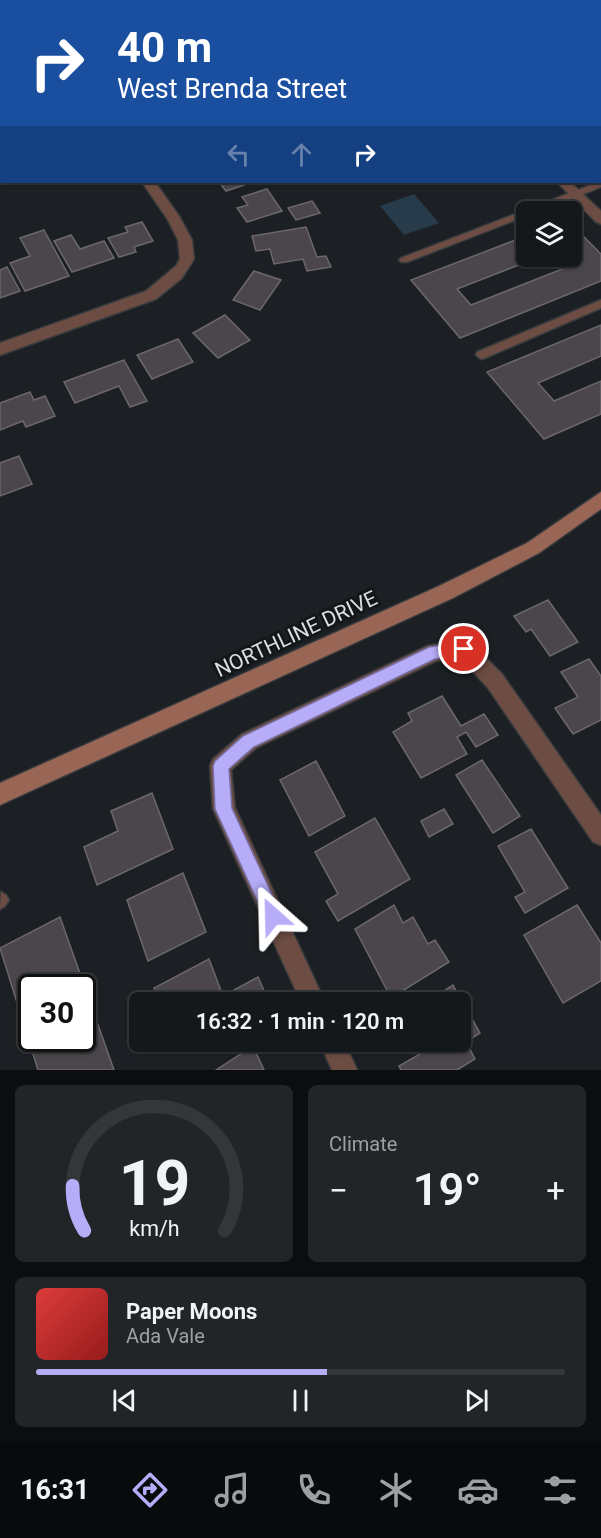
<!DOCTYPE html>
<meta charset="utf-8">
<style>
:root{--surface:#15181b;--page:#222528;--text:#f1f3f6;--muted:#9da0a3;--line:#34373a;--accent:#b6acf8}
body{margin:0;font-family:Roboto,sans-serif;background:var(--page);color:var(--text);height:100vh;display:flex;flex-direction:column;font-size:22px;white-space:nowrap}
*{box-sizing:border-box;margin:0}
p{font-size:20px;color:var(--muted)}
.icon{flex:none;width:33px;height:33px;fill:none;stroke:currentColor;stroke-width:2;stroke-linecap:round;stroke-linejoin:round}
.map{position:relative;height:1070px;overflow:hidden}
.drawer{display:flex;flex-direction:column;gap:15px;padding:15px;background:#0c0d0f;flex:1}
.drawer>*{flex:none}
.hud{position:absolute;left:0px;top:0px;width:602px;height:183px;box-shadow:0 2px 4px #0004,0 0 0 2px var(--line);background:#1a4fa0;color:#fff;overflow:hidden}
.controls{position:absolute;left:516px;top:201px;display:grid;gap:12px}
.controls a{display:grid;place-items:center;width:66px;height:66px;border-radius:9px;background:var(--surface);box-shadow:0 2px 4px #0004,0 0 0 2px var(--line);font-size:30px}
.speed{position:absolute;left:18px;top:974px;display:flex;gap:12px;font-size:30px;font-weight:700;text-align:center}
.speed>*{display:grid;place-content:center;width:78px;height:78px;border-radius:50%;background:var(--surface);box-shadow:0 2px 4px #0004,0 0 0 2px var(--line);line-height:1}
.speed .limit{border:3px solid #111;border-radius:9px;background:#fff;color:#111}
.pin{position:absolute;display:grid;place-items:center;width:51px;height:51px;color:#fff;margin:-26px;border:3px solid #fff;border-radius:50%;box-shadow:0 2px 6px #0007}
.me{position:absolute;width:66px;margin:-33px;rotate:335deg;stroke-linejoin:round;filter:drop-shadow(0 0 4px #0008)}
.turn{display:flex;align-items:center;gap:21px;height:126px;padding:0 18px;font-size:27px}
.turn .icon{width:78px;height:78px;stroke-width:2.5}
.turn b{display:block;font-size:42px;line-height:51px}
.lanes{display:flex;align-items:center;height:57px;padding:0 18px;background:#0003;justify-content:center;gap:30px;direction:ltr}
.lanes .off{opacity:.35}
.big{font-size:45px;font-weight:600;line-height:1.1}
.drawer .card{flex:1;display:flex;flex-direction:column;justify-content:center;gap:9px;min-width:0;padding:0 21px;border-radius:9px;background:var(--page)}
.drawer .dial{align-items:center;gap:0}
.dial svg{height:156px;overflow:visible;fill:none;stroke:var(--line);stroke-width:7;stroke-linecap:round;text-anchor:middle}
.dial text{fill:var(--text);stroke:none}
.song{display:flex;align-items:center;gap:18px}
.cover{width:72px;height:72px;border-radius:9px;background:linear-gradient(135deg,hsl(0 70% 55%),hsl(0 70% 35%))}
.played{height:6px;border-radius:3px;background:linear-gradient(90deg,var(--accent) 55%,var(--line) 55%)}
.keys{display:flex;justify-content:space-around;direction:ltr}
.heat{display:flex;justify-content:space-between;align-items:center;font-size:33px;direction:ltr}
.drawer .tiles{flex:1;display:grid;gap:15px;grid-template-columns:1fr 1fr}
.card:last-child{grid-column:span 2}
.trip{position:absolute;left:129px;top:992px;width:342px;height:60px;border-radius:9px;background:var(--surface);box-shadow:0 2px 4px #0004,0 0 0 2px var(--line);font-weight:600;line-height:60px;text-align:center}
.tabs{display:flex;height:96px;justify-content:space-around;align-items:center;background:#080a0b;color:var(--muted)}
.tabs .icon{width:42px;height:42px}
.tabs .active{color:var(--accent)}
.tabs b{font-size:27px;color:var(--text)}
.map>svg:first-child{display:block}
</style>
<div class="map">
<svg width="601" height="1070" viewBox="0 0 601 1070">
<rect width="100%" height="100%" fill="#1c2024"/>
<path fill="#273b4a" d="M414,194L439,223L404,235L380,206Z"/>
<g fill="#4a464b" stroke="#6b676c" stroke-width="1.5" fill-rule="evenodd">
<path d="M472,0H541L543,2H467Z"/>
<path d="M219,182H253L226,191Z"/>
<path d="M267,189L282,211L247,222L237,208L248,205L242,197Z"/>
<path d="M312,201L320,213L296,220L288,208Z"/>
<path d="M142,222L153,241L134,247L136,252L119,257L108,238L128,232L125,227Z"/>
<path d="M572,225L601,254V281L460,338L411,280L526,236V256H542L457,289L471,305L575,264L568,256H572Z"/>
<path d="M306,227L317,257L326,256L331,267L307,271L303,259L274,264L270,249L256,251L252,236Z"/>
<path d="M44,230L69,276L25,291L10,263L30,256L20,238Z"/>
<path d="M71,235L80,249L104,241L114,258L72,272L54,241Z"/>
<path d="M7,267L20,291L0,298V270Z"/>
<path d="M254,271L281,280L260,310L233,300Z"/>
<path d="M225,315L250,340L218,358L193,333Z"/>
<path d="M601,325V356L538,383L554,401L601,381V414L544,439L487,372Z"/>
<path d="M178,339L193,362L152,379L137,355Z"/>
<path d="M124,360L147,401L130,407L119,386L75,403L64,382Z"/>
<path d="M30,392L34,400L45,396L55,416L26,427L23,421L0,430V403Z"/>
<path d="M19,456L32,484L0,496V463Z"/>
<path d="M548,600L578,642L550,656L531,629L526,632L514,616Z"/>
<path d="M589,659L601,676V720L573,734L555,708L578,697L561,672Z"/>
<path d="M442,696L461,726L484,714L498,735L476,747L466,732L457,737L467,754L421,778L393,732L412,721L408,713Z"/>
<path d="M482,760L520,816L493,833L456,775Z"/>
<path d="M316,761L345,816L309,836L280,780Z"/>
<path d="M152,793L173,849L97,885L84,847L118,831L111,811Z"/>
<path d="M444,809L453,824L429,837L421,821Z"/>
<path d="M375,818L410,879L338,921L326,901L338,894L315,852Z"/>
<path d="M531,829L568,888L525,913L515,897L525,892L498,846Z"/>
<path d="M183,873L206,932L148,961L127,900Z"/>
<path d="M394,905L403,923L413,917L428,944L435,940L449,962L391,998L355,929Z"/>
<path d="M577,905L601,943V981L563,1003L524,935Z"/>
<path d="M60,917L114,1070H38L0,948ZM32,987H82V1038H32Z"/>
<path d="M209,959L223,996L258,977L269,1002H159L154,988Z"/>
<path d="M453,985L480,1033L469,1040L460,1026V1002H447L442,992Z"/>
<path d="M440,991L446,1002H421Z"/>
<path d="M460,1030L475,1059L457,1070H401L399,1066L420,1054L414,1041H460Z"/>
<path d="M253,1046L264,1070H216Z"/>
</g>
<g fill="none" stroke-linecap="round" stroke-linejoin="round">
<defs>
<g id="lane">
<path d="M325,0H336L324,2Z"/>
<rect x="560" y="0" width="8" height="2"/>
<rect x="600" y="43" width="1" height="5"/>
<rect x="600" y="167" width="1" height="7"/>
<path d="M601,181V187L539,212H526V216L407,262H401L399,260L401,258Z"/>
<path d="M601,300V308L485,358L481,359L476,355L477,352Z"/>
<path d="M1,892L6,895L9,900L5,906L0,909Z"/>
</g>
<g id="street">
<rect x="28" y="0" width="12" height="2"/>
<path d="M289,0H301L302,2H290Z"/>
<path d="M398,0H413L397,2Z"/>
<path d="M2,112V120L0,121V113Z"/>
<path d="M142,182H155L179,216L192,240L194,259L182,278L156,299L0,355V343L146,291L176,266L180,259L178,240L168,220Z"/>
<path d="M557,182H570L601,211V224L596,222Z"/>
<path d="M464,640L471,643L502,674L601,815V845L593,842L488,688L460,658L436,661L256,748L231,770L235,808L325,1002H301L213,809L210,766L213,759L242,734L427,646Z"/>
<path d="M319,1041H344L357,1070H332Z"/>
</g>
<path id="secondary" d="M601,492V509L539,553L453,598L0,805V783L439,586L527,543Z"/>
</defs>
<use href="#lane" stroke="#373b3e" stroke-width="3"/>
<use href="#street" stroke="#373b3e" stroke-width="3"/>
<use href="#secondary" stroke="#373b3e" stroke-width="3"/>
<use href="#lane" fill="#6d4d43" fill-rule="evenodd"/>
<use href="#street" fill="#6d4d43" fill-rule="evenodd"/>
<use href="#secondary" fill="#996656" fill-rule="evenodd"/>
</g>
<path fill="#b6acf8" stroke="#7670a1" stroke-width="1.5" d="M464,642L469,644L471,649L469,654L435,659L254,747L229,769L232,808L282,916L280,922L273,925L267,922L215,809L213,766L215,761L243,736L429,647Z"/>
<g text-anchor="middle" stroke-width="6" stroke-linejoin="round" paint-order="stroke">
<g font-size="21" fill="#dcdfe1" stroke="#13171a">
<text transform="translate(296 634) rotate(-25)" y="7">NORTHLINE DRIVE</text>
</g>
</g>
</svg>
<div class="controls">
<a><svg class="icon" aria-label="layers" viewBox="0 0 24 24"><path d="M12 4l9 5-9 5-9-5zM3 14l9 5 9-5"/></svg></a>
</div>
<div class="speed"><div class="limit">30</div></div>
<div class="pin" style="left:464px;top:649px;background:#d93025"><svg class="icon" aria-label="arrive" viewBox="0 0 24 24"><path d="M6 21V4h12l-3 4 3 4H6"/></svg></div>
<svg class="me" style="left:273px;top:916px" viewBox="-20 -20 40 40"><path d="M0-17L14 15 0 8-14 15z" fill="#b6acf8" stroke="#fff" stroke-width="4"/></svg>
<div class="trip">16:32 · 1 min · 120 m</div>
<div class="hud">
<div class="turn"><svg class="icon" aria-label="right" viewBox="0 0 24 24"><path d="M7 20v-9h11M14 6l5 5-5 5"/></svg><div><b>40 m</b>West Brenda Street</div></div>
<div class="lanes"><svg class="icon off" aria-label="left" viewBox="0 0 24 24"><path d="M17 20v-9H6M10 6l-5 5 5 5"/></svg><svg class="icon off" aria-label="ahead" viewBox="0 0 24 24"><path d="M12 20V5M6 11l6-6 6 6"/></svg><svg class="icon" aria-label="right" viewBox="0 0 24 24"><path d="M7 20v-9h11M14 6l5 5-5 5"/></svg></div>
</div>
</div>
<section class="drawer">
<div class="tiles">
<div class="card dial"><svg viewBox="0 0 100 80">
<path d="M14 69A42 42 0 1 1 86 69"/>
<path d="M14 69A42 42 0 0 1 8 46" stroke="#b6acf8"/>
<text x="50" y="56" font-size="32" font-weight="700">19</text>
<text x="50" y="72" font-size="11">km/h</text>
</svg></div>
<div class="card"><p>Climate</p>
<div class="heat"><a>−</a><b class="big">19°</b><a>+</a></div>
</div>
<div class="card">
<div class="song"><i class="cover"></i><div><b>Paper Moons</b><p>Ada Vale</p></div></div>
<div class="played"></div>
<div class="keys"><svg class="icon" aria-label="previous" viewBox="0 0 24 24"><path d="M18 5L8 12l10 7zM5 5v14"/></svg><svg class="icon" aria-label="pause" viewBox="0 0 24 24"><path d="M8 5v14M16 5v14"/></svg><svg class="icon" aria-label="next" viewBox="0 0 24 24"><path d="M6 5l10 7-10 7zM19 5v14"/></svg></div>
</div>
</div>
</section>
<nav class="tabs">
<b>16:31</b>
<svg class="icon active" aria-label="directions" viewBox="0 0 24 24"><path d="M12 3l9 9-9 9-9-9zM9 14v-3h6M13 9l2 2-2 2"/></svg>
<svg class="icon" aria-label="music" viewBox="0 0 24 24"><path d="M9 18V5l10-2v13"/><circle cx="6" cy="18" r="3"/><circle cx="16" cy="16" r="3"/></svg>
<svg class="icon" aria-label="phone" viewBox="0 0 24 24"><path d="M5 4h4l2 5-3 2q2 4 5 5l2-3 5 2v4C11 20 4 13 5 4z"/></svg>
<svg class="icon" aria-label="climate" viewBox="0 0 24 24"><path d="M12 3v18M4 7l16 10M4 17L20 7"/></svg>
<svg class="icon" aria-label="car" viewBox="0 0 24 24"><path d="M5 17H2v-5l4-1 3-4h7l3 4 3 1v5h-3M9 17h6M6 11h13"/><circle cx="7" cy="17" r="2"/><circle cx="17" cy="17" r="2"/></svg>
<svg class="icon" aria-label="filters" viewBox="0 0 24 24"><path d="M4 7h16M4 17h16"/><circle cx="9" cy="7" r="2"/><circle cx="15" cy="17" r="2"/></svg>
</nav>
